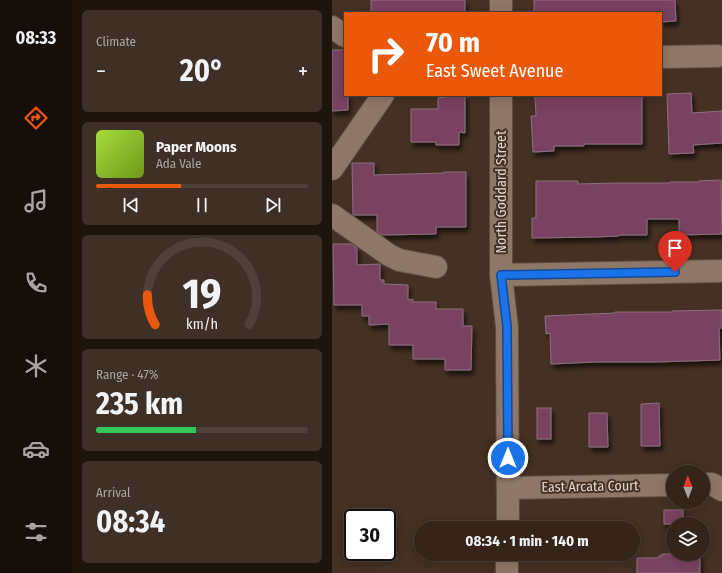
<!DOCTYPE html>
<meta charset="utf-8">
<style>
:root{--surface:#34241a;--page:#3f3027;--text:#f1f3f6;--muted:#a9a4a2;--line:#4e4139;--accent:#ea580c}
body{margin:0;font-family:"Fira Sans Condensed",sans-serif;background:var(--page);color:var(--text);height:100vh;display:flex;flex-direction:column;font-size:15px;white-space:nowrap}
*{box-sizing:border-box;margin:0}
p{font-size:13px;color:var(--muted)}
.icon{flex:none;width:22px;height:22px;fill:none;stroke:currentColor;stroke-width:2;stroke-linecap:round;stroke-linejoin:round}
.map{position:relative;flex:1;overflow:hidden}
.panel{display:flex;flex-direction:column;gap:10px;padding:10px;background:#1d140e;width:260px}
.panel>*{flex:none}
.banner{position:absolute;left:12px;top:12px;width:318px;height:84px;border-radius:0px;box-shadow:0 2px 10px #0003,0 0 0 1px var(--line);background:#ea580c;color:#fff;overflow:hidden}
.needle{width:26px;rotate:359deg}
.fabs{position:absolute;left:334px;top:465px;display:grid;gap:8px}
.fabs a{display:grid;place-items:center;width:44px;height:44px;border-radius:50%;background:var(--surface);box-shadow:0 2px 10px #0003,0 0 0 1px var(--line);font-size:20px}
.speed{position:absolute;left:12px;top:509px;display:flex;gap:8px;font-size:20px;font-weight:700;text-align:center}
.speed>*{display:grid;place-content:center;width:52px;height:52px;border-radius:50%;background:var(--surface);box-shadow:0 2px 10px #0003,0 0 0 1px var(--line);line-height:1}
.speed .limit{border:2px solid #111;border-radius:6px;background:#fff;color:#111}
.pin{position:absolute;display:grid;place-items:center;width:34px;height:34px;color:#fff;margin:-41px -17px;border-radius:50% 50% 50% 0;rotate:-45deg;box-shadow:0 0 4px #0007}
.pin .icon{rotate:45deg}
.me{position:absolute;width:44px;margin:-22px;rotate:0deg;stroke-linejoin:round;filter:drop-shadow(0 0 3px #0008)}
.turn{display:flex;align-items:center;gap:14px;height:84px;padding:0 16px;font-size:18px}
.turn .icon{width:52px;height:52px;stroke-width:2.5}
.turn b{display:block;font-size:28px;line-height:34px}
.big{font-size:30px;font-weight:700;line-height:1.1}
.panel .tile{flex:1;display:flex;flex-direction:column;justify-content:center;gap:6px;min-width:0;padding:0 14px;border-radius:6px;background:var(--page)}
.panel .dial{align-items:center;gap:0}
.dial svg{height:104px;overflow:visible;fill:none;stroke:var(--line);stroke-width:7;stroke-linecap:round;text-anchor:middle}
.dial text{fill:var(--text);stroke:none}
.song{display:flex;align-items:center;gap:12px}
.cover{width:48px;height:48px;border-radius:6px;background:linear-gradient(135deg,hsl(80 70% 55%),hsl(80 70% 35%))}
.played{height:4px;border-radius:2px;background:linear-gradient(90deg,var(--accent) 40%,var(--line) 40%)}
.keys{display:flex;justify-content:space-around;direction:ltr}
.heat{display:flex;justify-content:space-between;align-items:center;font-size:22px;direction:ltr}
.charge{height:6px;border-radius:3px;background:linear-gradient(90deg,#34c759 47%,var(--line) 0)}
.trip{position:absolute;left:82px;top:521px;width:226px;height:40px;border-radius:20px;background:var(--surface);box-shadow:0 2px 10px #0003,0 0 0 1px var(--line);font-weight:700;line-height:40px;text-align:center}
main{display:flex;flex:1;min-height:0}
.dock{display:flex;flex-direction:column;width:72px;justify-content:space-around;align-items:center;background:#150e0a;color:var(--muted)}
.dock .icon{width:28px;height:28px}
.dock .selected{color:var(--accent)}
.dock b{font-size:18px;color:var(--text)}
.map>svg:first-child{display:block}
</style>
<main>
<nav class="dock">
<b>08:33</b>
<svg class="icon selected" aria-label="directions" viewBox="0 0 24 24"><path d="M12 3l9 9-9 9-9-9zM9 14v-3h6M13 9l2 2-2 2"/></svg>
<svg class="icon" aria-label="music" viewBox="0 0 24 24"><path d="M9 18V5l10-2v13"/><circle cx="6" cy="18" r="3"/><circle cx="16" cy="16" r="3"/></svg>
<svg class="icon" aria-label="phone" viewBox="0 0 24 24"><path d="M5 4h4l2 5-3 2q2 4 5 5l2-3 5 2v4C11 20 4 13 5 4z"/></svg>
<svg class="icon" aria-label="climate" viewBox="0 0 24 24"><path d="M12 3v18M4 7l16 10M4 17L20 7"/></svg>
<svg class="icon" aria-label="car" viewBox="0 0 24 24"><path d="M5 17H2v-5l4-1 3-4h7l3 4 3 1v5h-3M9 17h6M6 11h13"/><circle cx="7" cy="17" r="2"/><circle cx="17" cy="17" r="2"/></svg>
<svg class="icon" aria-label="filters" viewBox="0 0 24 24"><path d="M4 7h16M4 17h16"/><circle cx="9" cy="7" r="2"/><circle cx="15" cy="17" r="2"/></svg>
</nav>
<section class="panel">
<div class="tile"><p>Climate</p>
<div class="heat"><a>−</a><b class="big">20°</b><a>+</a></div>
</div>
<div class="tile">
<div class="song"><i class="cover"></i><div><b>Paper Moons</b><p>Ada Vale</p></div></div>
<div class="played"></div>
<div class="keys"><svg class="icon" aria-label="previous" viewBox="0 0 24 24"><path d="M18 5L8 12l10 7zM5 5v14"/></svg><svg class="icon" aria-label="pause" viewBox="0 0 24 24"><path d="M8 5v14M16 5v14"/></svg><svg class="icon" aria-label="next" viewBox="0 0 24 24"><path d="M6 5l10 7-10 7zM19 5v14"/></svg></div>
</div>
<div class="tile dial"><svg viewBox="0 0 100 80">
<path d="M14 69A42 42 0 1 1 86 69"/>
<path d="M14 69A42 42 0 0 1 8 46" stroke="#ea580c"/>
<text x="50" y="56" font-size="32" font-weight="700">19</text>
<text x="50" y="72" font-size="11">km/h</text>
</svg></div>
<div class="tile"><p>Range · 47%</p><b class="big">235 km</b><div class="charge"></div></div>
<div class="tile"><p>Arrival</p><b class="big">08:34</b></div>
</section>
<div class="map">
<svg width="390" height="573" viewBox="0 0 390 573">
<defs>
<filter id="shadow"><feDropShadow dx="2.5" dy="4.5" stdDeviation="2" flood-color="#0009"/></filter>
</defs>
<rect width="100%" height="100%" fill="#453023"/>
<g fill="#794360" stroke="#8a707d" filter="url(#shadow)">
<rect x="39" y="0" width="94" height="13"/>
<path d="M202,0H343L344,21L329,22V13H202Z"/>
<path d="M0,50H13V95H16V110L0,111Z"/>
<path d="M359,93L360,113L390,111V143L361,145L362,153L337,154L335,94Z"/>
<path d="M113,95H133V133L127,132V145H104V142H79V109H106V98L113,97Z"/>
<path d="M225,95H310V144H252V146H222V151L201,152L199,116H204L203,96Z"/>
<path d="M20,163H42V175L112,173V172H134V227H104V234L50,235L45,232V215H21Z"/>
<path d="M389,180L390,234L347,235V219H315V235H287V236L264,237L200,238V218H204V181H246V184L284,183H338V182H367V181Z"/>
<path d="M1,244H19L25,248V265L48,264V280H52V284L76,285V300L81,299V302H104V309H131V326H140L139,370H113V359H81V345H57V324L37,325V316H30V305H2Z"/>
<path d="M390,310V328H387L388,360L324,362H264L219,364L218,333L214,334L213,316L283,313V312H340V311Z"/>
<path d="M327,403L328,446H309V404Z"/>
<rect x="205" y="408" width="14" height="31"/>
<path d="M257,413H275L276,447H257Z"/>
<rect x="332" y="510" width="19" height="14"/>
<path d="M330,554H368V573H305V558H327V556H330Z"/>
</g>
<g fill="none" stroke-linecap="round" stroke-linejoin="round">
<defs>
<g id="minor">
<path d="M169,0V13"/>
<path d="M0,27L13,36"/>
<path d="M329,57L386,56"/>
<path d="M169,95V275L175,327L176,528"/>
<path d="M0,169L51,95"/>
<path d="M0,215L57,255L67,260L104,267"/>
<path d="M169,275L390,271"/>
<path d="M371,484H380L390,490"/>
<path d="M176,488L341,485"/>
<path d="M175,573V554"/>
</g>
</defs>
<use href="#minor" stroke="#5f4d41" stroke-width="24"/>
<use href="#minor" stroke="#8f7768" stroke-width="22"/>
</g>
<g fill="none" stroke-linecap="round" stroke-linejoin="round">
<defs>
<path id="route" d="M176,458L175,326L169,275L343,272"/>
</defs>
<use href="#route" stroke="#114b97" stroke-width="10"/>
<use href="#route" stroke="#1a73e8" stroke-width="7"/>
</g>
<g text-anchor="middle" stroke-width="4" stroke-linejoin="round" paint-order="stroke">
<g font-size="14" fill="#e3d5cd" stroke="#453023">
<text transform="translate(169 192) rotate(-90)" y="5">North Goddard Street</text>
<text transform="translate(258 486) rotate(-1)" y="5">East Arcata Court</text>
</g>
</g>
</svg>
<div class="fabs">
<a><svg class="needle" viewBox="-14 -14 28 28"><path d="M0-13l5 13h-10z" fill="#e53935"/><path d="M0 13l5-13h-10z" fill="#a9a4a2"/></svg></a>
<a><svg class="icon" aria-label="layers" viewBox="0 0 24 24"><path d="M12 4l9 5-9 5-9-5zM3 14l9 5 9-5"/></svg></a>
</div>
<div class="speed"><div class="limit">30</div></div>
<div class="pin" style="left:343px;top:272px;background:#d93025"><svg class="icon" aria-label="arrive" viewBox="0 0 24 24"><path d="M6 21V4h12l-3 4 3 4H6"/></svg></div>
<svg class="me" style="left:176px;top:458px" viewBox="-20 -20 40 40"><circle r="17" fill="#1a73e8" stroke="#fff" stroke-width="3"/><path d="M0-11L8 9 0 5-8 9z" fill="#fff"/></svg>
<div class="trip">08:34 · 1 min · 140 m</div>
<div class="banner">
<div class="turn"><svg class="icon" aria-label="right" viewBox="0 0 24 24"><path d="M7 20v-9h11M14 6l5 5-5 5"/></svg><div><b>70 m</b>East Sweet Avenue</div></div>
</div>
</div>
</main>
